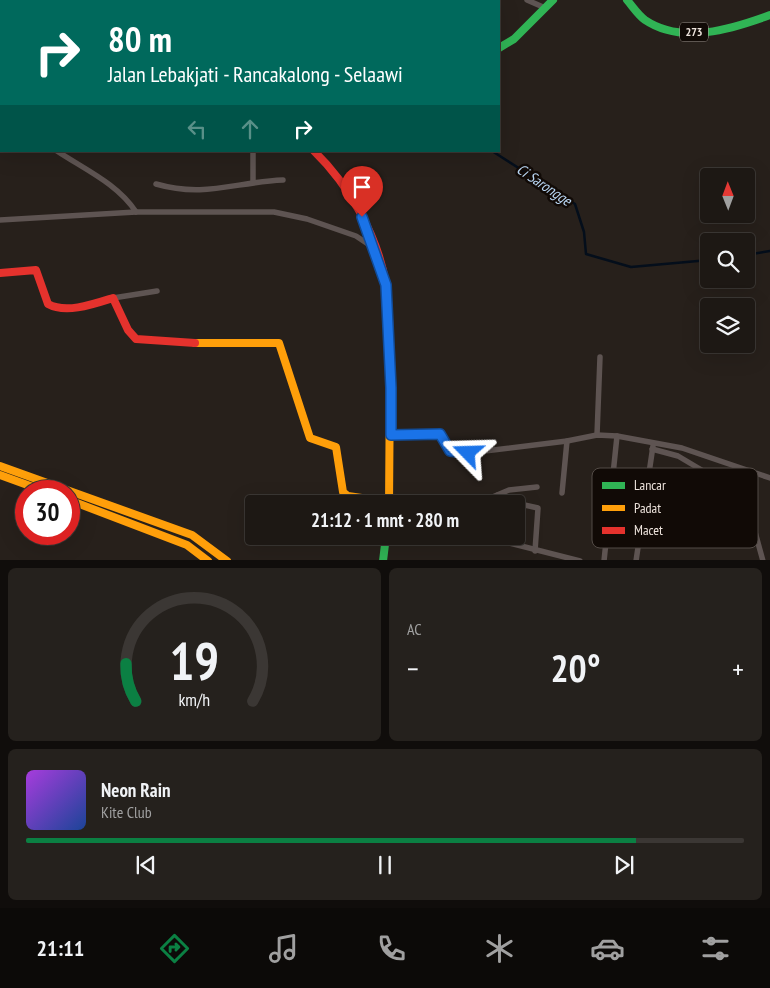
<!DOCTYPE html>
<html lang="id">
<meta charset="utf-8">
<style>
:root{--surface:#1d1814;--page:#25211d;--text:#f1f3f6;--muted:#a0a0a0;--line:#3b3734;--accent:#0b8043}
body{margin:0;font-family:"PT Sans Narrow",sans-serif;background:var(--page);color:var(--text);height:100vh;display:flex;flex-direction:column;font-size:19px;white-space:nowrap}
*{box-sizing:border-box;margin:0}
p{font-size:16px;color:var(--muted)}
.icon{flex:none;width:28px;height:28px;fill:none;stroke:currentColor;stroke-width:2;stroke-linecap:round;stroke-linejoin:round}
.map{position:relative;height:560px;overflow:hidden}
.sheet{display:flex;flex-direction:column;gap:8px;padding:8px;background:#100d0b;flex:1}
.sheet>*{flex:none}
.top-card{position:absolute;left:0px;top:0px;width:500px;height:152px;box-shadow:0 5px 20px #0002,0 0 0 1px var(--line);background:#00695c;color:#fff;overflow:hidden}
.needle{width:32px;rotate:359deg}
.controls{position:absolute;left:700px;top:168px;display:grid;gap:10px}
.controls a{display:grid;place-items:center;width:55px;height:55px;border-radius:5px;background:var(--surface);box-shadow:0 5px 20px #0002,0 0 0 1px var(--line);font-size:25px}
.speed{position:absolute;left:15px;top:480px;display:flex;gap:10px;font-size:25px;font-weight:700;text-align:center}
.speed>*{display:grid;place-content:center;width:65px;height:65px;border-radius:50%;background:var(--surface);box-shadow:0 5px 20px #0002,0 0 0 1px var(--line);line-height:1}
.speed .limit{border:8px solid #d22;background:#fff;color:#111}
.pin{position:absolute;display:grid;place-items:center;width:42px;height:42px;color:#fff;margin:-51px -21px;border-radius:50% 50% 50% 0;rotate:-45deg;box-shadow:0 0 5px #0007}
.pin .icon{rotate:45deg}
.me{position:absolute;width:55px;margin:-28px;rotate:292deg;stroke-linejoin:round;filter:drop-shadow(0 0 4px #0008)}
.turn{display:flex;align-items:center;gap:18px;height:105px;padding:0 25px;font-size:22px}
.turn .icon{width:65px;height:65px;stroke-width:2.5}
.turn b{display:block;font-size:35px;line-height:42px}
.lanes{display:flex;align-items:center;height:48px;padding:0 25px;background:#0003;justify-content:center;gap:25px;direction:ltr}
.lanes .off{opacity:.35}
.big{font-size:38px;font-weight:800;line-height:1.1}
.sheet .tile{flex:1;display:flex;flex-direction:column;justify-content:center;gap:8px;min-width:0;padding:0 18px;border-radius:8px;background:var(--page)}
.sheet .dial{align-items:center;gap:0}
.dial svg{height:130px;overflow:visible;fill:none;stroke:var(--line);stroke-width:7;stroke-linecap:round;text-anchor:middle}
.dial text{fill:var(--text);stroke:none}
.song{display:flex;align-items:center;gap:15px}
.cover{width:60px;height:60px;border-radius:8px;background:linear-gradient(135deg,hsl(280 70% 55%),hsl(220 70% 35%))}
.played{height:5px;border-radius:2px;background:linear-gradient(90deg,var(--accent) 85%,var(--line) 85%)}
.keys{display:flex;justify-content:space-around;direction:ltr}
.heat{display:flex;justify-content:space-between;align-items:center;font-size:28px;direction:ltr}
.sheet .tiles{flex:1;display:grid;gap:8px;grid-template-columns:1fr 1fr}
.tile:last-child{grid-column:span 2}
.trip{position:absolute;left:245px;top:495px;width:280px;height:50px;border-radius:5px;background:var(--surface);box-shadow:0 5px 20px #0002,0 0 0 1px var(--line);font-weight:800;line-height:50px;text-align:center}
.tabs{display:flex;height:80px;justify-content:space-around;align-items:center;background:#0c0a08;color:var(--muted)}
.tabs .icon{width:35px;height:35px}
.tabs .active{color:var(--accent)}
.tabs b{font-size:22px;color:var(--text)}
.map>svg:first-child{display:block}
</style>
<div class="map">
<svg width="770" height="561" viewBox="0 0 770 561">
<rect width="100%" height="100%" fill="#27201b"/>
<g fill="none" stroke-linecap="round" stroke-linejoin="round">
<g stroke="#040e1b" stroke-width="2.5">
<path d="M125,0V1"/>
<path d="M492,151L575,204L584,232L586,254L631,267L709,260"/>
<path d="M746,255L770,251"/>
</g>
<g stroke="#5e5452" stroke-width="5.5">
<path d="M323,0L325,1"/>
<path d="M527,0L543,7"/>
<path d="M447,1V0"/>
<path d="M57,151C84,169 118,184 136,212"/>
<path d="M253,182V151"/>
<path d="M156,184C205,198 235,182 283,180"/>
<path d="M0,220L136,212H274L307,219L356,236L374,248"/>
<path d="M113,298L157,291"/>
<path d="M391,435L436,433L443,436L450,451L468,453L567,441L597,435L617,436L682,448L770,478"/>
<path d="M597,435L600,357"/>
<path d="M652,449L678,456L715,478L752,521L763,561"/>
<path d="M562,493L567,441"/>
<path d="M498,495L506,501L538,508L535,551"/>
<path d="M390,498H405L425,504"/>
<path d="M476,504L509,490L537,487"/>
<path d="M482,536L580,561"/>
<path d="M604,561L617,436"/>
<path d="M636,561L653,446"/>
</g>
<g stroke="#30b455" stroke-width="8">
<path d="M627,0C633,7 638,15 645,20C682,45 732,29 770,15"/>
<path d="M499,48L514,39L553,0"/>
<path d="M383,561L386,536"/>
</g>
<g stroke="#ff9f0a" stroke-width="8">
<path d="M195,343H279L310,438L336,447L343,492L348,496L389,502"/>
<path d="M0,466L192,535L227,561"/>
<path d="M0,475L44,491"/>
<path d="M69,500L187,545L208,561"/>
<path d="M389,504L390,377"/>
</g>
<g stroke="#e5322d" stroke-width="8">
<path d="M314,151C349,185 378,236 386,285C391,314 389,347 390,377"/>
<path d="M0,273L36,270L48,304C66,314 94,304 113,298L128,330L136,339L195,343"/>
</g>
</g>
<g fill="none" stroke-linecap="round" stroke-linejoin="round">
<defs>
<path id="route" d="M362,217L386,285L391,388V435L440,434L450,451L468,453"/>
</defs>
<use href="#route" stroke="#114b97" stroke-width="12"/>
<use href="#route" stroke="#1a73e8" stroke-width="9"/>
</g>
<g text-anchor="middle" stroke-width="5" stroke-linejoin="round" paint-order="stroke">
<rect fill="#110a06" stroke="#aba29c" stroke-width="1" x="680" y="22.5" width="28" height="19" rx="4"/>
<g font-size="12" font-weight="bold" fill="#ede3dc">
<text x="694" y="36">273</text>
</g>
<g font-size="15" font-style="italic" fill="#b9d6f3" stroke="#110a06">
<text transform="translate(544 185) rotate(34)" y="5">Ci Sarongge</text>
</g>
</g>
<rect x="592" y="468" width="166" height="80" rx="8" fill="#110a06" stroke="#534b46" stroke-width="1"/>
<rect x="602" y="482" width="23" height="7" fill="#30b455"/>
<rect x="602" y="505" width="23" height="6" fill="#ff9f0a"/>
<rect x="602" y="527" width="23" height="7" fill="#e5322d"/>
<g font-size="14" fill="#ede3dc">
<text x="634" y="490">Lancar</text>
<text x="634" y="513">Padat</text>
<text x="634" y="535">Macet</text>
</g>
</svg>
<div class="controls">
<a><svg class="needle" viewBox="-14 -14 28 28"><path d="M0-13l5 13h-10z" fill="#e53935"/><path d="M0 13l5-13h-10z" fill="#a0a0a0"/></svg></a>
<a><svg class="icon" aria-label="search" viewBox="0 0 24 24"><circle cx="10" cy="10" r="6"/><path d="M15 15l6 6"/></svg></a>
<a><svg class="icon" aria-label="layers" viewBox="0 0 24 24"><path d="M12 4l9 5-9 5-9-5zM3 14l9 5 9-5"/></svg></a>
</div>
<div class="speed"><div class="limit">30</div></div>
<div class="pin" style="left:362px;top:217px;background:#d93025"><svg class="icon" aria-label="arrive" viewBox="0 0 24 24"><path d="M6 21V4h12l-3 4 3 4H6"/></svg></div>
<svg class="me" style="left:468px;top:453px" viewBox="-20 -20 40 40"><path d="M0-17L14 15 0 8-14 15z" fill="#1a73e8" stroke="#fff" stroke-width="4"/></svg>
<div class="trip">21:12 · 1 mnt · 280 m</div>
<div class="top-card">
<div class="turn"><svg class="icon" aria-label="right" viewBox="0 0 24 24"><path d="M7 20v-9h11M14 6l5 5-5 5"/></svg><div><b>80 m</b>Jalan Lebakjati - Rancakalong - Selaawi</div></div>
<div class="lanes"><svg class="icon off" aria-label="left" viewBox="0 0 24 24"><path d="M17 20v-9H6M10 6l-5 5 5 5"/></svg><svg class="icon off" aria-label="ahead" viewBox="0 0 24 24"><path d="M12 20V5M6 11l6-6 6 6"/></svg><svg class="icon" aria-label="right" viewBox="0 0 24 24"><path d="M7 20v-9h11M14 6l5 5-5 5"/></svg></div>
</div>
</div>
<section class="sheet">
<div class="tiles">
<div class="tile dial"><svg viewBox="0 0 100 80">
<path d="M14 69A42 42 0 1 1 86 69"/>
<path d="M14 69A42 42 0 0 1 8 46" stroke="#0b8043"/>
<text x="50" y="56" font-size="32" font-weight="700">19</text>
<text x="50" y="72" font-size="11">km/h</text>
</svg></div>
<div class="tile"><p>AC</p>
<div class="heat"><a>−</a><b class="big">20°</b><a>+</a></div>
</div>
<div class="tile">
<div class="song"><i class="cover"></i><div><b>Neon Rain</b><p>Kite Club</p></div></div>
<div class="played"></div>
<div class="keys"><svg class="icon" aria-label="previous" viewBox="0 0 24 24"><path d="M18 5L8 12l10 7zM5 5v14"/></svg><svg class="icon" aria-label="pause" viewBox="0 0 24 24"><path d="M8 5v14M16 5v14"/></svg><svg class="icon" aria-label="next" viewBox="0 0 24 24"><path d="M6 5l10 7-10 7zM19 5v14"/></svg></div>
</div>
</div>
</section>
<nav class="tabs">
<b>21:11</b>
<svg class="icon active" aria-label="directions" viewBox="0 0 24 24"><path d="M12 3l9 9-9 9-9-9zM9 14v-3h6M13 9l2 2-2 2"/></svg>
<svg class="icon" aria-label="music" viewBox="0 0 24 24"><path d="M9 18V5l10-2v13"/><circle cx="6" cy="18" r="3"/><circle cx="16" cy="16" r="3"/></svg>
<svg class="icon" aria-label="phone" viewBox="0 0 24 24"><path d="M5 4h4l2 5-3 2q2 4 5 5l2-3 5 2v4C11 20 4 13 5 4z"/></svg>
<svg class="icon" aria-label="climate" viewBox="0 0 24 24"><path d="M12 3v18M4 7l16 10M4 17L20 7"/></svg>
<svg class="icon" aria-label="car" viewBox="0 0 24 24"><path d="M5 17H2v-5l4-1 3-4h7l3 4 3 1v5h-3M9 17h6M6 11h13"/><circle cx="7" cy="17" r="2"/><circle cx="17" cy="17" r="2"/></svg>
<svg class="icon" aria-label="filters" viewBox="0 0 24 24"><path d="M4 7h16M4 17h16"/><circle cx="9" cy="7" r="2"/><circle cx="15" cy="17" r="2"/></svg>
</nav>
